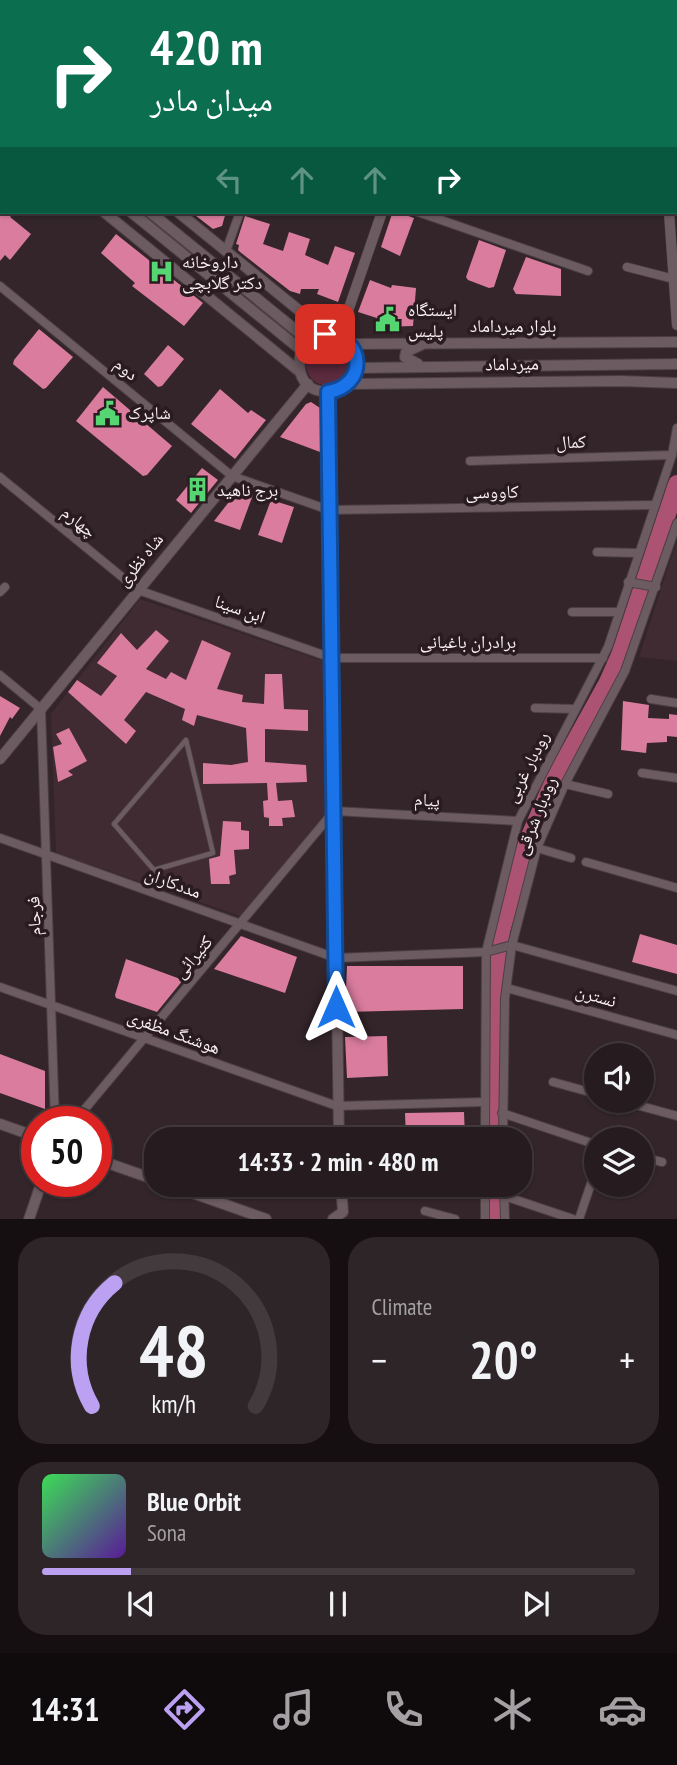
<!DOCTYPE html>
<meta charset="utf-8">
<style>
:root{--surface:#261c1f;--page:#2e2528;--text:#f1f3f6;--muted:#a4a1a4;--line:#423a3d;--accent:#bca0f2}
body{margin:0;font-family:"PT Sans Narrow","Noto Naskh Arabic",sans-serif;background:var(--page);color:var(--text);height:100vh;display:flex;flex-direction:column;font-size:26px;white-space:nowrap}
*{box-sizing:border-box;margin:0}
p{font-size:23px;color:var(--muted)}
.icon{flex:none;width:38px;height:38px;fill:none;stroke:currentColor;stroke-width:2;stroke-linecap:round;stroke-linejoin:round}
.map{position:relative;height:1219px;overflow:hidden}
.details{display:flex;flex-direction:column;gap:18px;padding:18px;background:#150f11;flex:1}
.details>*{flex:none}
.banner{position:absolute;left:0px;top:0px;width:677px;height:214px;box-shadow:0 2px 5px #0004,0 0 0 2px var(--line);background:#0b6e4f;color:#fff;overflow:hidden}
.controls{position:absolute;left:584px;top:1043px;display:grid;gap:14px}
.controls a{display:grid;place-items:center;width:70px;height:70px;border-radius:50%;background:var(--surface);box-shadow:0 2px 5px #0004,0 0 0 2px var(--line);font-size:35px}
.speed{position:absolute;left:21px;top:1106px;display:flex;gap:14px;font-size:35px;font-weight:700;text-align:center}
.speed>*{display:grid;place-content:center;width:91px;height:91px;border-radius:50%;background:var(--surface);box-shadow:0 2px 5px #0004,0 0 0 2px var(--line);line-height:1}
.speed .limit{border:10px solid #d22;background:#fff;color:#111}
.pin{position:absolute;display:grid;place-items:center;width:60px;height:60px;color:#fff;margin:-30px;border-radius:14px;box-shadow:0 4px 10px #0006}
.me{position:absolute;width:77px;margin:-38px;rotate:0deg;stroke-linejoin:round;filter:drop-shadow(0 0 5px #0008)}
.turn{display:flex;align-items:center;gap:24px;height:147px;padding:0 35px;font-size:32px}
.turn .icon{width:91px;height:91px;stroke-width:2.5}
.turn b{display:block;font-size:49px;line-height:60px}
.lanes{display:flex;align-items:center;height:66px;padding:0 35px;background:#0003;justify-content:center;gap:35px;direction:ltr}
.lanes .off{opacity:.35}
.big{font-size:52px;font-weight:600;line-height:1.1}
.details .tile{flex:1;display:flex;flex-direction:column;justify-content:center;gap:10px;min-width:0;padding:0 24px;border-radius:28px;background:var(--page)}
.details .dial{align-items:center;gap:0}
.dial svg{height:182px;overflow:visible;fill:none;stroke:var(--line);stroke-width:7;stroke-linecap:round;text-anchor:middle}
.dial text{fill:var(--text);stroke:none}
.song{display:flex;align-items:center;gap:21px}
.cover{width:84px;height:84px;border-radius:10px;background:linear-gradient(135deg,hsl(130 70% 55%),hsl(270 70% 35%))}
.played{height:7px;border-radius:4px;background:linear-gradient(90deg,var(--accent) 15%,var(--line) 15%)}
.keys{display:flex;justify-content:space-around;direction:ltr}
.heat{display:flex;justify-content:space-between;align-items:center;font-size:38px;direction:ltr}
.details .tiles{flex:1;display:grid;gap:18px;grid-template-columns:1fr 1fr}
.tile:last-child{grid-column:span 2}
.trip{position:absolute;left:144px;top:1127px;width:388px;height:70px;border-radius:28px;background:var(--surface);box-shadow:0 2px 5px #0004,0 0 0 2px var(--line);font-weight:600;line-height:70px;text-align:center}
.tabs{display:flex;height:112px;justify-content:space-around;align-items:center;background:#0f0b0c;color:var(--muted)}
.tabs .icon{width:49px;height:49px}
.tabs .selected{color:var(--accent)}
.tabs b{font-size:32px;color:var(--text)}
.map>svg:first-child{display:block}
</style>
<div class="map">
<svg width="677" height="1219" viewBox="0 0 677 1219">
<rect width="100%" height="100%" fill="#332529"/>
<g fill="#412b32">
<path d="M677,541V661L639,657L672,555Z"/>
<path d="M140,599L326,662L328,810L240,916L56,853L51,714Z"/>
</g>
<circle fill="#5d2b3e" cx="328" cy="364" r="22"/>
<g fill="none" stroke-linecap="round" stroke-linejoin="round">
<g stroke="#ac5374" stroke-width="18">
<path d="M653,0V2"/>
<path d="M676,148L677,157"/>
<path d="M496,1139L494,1023L501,931L527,843L555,778L608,682L620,655L677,484"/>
<path d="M495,1219V1185"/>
</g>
</g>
<g fill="#d97c9d">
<path d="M0,212H15L10,217L31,234L10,260L5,255L0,261Z"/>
<path d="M191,212H226L222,226L213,229Z"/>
<path d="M397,212L414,218L400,256L381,247L392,214Z"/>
<path d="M245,216L270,224L263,244L283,251L289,232L310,239L305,255L328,265L335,246L355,253L338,302L317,294L319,289H301L300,294L290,291L240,252L238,250L239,245L236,244Z"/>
<path d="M116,234L203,303L184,326L132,286L135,283L101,253Z"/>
<path d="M479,240L506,250L494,287L489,288L468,280L466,277Z"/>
<path d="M526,257L561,269V296L516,294L513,289Z"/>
<path d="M370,280L391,288L392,285L416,288L413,326L378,327L380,319L358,312Z"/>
<path d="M39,329L73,357L46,388L43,389L13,364L14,360Z"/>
<path d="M168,345L184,359L162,386L158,387L144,374Z"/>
<path d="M103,387L172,446L147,475L143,476L76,421Z"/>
<path d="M220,389L248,413L251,410L266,420L235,459L191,424Z"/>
<path d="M311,402L320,408V452L280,437L306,404Z"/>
<path d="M202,468L218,480L191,513L176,500Z"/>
<path d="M243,488L254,492L240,530L214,521L239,489Z"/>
<path d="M271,500L294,507L282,543L258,535Z"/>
<path d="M156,630L169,641L146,669L166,679L171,672L186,680L202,640L231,653L217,689L243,695L242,702L264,704L265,674H282L284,709L308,710V731L265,729V762L306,765L307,782L276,783L278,801L292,800L295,817L282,818L283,826H269V818L264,817L263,801L268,800L267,783L203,784V763L231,765L248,762L246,728L197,715L194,726L182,720L185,709L146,692L124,720L136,731L126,744L68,692L77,680L101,696L117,676L97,663L121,633L137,650Z"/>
<path d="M0,696L20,708L12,719L10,717L0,736Z"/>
<path d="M623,701L649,705L648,718L669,719V714L677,715V737L667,736V742L647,743L646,753L621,750Z"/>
<path d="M69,728L87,761L68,771L73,775L58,782L53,747L62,744L56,734Z"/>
<path d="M223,821L241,822V830L249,831V849L234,850L236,874L229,876L230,884H211L209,859L220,856Z"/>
<path d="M640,934L677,945V974L632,962Z"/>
<path d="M241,936L297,957L285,993L214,969Z"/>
<path d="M126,959L183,980L157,1012L116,998L115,995Z"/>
<path d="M347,966H463V1009L345,1012Z"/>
<path d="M387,1036L388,1076L347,1078L345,1037Z"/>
<path d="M0,1054L45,1071V1109L0,1093Z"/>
<path d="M464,1112L465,1139H406L405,1113Z"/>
</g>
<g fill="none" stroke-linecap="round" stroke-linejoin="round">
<defs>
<path id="service" d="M149,890L154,870L213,853L186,740L114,824L154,870"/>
<g id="minor">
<path d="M70,0L72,2"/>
<path d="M254,0L256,2"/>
<path d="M571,0L576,2"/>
<path d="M311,2V0"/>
<path d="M0,179L2,177"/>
<path d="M418,212L588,271"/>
<path d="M226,251L240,212"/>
<path d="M627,267L674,279"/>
<path d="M0,286L232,476L329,510L654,505"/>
<path d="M470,461L672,455"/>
<path d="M0,477L138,590L332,658H603"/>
<path d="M597,552L637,553"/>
<path d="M628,582L656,587"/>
<path d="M0,592L5,587"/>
<path d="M572,612H619"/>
<path d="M0,675L41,709L55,1122"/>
<path d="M651,699L677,703"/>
<path d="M535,708L575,709"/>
<path d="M642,773L677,778"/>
<path d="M565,784L608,794"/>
<path d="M0,838L336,958L486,952L512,945"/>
<path d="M537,848L571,858"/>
<path d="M586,862L677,888"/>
<path d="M512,945L677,991"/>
<path d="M0,987L337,1106L484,1102"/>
<path d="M507,988L677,1035"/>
<path d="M553,1082L597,1094"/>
<path d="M622,1101L677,1116"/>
<path d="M502,1113L597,1145"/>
<path d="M74,1122L334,811L518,821"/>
<path d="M485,1139L486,952L518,821L608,647L672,455L677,428"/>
<path d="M503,1139L505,998L512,945L537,848L565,784L625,671L677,523"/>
<path d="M642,1157L662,1162"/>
<path d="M485,1185V1219"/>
<path d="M504,1185L505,1219"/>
<path d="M504,1196L573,1219"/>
<path d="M425,1211L455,1219"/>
<path d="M579,1219L597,1166"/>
</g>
<g id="tertiary">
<path d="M641,0V2"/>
<path d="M667,0L668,2"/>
<path d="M144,2L145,0"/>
<path d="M457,2V0"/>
<path d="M676,55L677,65"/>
<path d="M669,212L677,325"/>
<path d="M339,337L382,212"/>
</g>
<g id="secondary">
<path d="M0,67L2,68"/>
<path d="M0,89L2,90"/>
<path d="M0,105L2,106"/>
<path d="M0,127L2,128"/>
<path d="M104,212L300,372"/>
<path d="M131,212L301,350C286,422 391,387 345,340L328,334L308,340L150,212"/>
<path d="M178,212L328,334"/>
<path d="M349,344L677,342"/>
<path d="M418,364L405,357L406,352L421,345"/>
<path d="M356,368L677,364"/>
<path d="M348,384L621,381L677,383"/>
<path d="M328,392L339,1139"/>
<path d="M0,759L308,384"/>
<path d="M0,1124L37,1137"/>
<path d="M96,1159L156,1180"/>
<path d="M170,1185L266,1219"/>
<path d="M29,1219L42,1181"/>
<path d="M333,1219L343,1212L341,1185"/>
</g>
</defs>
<use href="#service" stroke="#4c4044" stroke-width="6"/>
<use href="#minor" stroke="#4c4044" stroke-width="10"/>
<use href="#tertiary" stroke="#4c4044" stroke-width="11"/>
<use href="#secondary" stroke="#4c4044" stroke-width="12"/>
<path stroke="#83777b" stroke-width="2" stroke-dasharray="3.5 3.5" stroke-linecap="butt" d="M534,806L545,810"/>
<use href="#service" stroke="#6c5b60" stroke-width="4.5"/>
<use href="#minor" stroke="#6c5b60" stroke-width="8"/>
<use href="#tertiary" stroke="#6c5b60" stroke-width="10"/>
<use href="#secondary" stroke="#6c5b60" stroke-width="10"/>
</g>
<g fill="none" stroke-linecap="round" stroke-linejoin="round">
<defs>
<path id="route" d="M325,334C365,336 368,386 328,392L336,1007"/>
</defs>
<use href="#route" stroke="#114b97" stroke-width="18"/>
<use href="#route" stroke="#1a73e8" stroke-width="12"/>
</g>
<defs>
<symbol id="hospital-bare" viewBox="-9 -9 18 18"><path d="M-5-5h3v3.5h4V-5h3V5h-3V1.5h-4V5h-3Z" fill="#55d672" stroke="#291b20" stroke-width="2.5" paint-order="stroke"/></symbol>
<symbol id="civic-bare" viewBox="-9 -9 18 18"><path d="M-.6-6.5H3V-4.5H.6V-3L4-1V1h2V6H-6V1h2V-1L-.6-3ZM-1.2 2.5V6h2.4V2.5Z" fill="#55d672" stroke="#291b20" stroke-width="2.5" paint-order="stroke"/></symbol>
<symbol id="building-bare" viewBox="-9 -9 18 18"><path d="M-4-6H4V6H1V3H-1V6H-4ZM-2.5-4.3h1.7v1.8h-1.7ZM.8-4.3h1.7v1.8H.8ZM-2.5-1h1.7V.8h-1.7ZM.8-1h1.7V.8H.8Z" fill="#55d672" stroke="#291b20" stroke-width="2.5" paint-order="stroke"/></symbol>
</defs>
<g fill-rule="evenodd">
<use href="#hospital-bare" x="144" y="254" width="35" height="35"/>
<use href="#civic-bare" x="370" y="302" width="35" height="35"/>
<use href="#civic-bare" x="90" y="396" width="35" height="35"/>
<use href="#building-bare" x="180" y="472" width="35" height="35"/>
</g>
<g text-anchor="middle" stroke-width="7" stroke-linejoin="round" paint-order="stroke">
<g font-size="18" fill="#faf0f3" stroke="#291b20" text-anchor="start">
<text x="182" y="268">داروخانه<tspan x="182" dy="21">دکتر گلابچی</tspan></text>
<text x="408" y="316">ایستگاه<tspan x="408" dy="21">پلیس</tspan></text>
<text x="128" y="419">شاپرک</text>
<text x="217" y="496">برج ناهید</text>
</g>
<g font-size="18" fill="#faf0f3" stroke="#291b20">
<text x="513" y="332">بلوار میرداماد</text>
<text transform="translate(512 364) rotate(-1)" y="6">میرداماد</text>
<text transform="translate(126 369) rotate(39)" y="6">دوم</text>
<text transform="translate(571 442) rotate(-2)" y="6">کمال</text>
<text transform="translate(492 492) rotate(-1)" y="6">کاووسی</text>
<text transform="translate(79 522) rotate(39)" y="6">چهارم</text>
<text transform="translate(140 560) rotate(-51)" y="6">شاه نظری</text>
<text transform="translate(240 609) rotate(19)" y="6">ابن سینا</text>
<text x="468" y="648">برادران باغیانی</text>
<text transform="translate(527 767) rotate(-63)" y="6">رودبار غربی</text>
<text transform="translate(427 800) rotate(3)" y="6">پیام</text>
<text transform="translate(536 816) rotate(-68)" y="6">رودبار شرقی</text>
<text transform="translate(173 883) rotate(20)" y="6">مددکاران</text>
<text transform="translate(34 916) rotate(-92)" y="6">فرجام</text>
<text transform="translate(193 957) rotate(-50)" y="6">کتیرائی</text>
<text transform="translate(596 996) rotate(16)" y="6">نسترن</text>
<text transform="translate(174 1032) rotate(20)" y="6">هوشنگ مظفری</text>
</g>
</g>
</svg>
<div class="controls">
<a><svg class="icon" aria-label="sound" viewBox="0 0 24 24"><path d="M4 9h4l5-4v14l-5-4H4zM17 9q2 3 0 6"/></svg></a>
<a><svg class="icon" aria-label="layers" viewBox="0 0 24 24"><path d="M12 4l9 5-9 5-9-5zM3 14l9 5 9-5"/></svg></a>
</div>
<div class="speed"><div class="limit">50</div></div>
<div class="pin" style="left:325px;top:334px;background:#d93025"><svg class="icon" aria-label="arrive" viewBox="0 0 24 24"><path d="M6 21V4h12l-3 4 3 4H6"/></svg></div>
<svg class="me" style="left:336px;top:1007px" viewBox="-20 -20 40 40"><path d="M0-17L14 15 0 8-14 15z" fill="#1a73e8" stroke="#fff" stroke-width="4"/></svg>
<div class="trip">14:33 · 2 min · 480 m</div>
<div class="banner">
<div class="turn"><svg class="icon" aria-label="right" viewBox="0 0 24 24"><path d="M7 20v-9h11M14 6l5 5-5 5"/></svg><div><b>420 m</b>میدان مادر</div></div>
<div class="lanes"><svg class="icon off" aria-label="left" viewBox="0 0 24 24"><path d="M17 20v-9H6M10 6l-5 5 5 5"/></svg><svg class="icon off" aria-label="ahead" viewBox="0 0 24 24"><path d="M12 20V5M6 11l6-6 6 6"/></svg><svg class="icon off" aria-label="ahead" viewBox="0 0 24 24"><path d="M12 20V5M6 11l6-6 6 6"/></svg><svg class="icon" aria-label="right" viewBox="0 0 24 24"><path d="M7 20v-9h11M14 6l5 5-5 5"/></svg></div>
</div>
</div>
<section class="details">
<div class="tiles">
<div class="tile dial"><svg viewBox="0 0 100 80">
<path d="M14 69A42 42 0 1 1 86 69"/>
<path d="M14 69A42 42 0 0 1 24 15" stroke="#bca0f2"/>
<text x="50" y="56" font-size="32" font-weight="700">48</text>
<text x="50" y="72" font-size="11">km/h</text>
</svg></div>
<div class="tile"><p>Climate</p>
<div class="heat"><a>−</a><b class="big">20°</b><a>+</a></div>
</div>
<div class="tile">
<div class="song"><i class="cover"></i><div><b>Blue Orbit</b><p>Sona</p></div></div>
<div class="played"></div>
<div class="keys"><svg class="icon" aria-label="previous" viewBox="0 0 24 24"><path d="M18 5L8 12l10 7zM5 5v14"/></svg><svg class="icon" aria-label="pause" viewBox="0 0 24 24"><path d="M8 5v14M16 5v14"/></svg><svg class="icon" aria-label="next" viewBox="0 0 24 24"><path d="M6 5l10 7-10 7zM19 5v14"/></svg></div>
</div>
</div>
</section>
<nav class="tabs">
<b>14:31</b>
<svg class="icon selected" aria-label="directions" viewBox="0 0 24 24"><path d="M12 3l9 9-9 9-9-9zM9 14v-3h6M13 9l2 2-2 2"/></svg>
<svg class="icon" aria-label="music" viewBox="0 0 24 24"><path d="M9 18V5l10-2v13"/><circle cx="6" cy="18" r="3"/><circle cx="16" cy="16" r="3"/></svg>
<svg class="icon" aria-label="phone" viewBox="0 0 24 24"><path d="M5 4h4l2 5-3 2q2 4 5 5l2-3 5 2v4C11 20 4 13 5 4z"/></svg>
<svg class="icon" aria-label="climate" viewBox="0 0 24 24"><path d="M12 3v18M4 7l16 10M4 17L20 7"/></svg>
<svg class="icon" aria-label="car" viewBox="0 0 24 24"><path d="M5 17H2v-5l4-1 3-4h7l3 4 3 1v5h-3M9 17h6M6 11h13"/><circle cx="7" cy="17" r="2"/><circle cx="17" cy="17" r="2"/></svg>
</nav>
